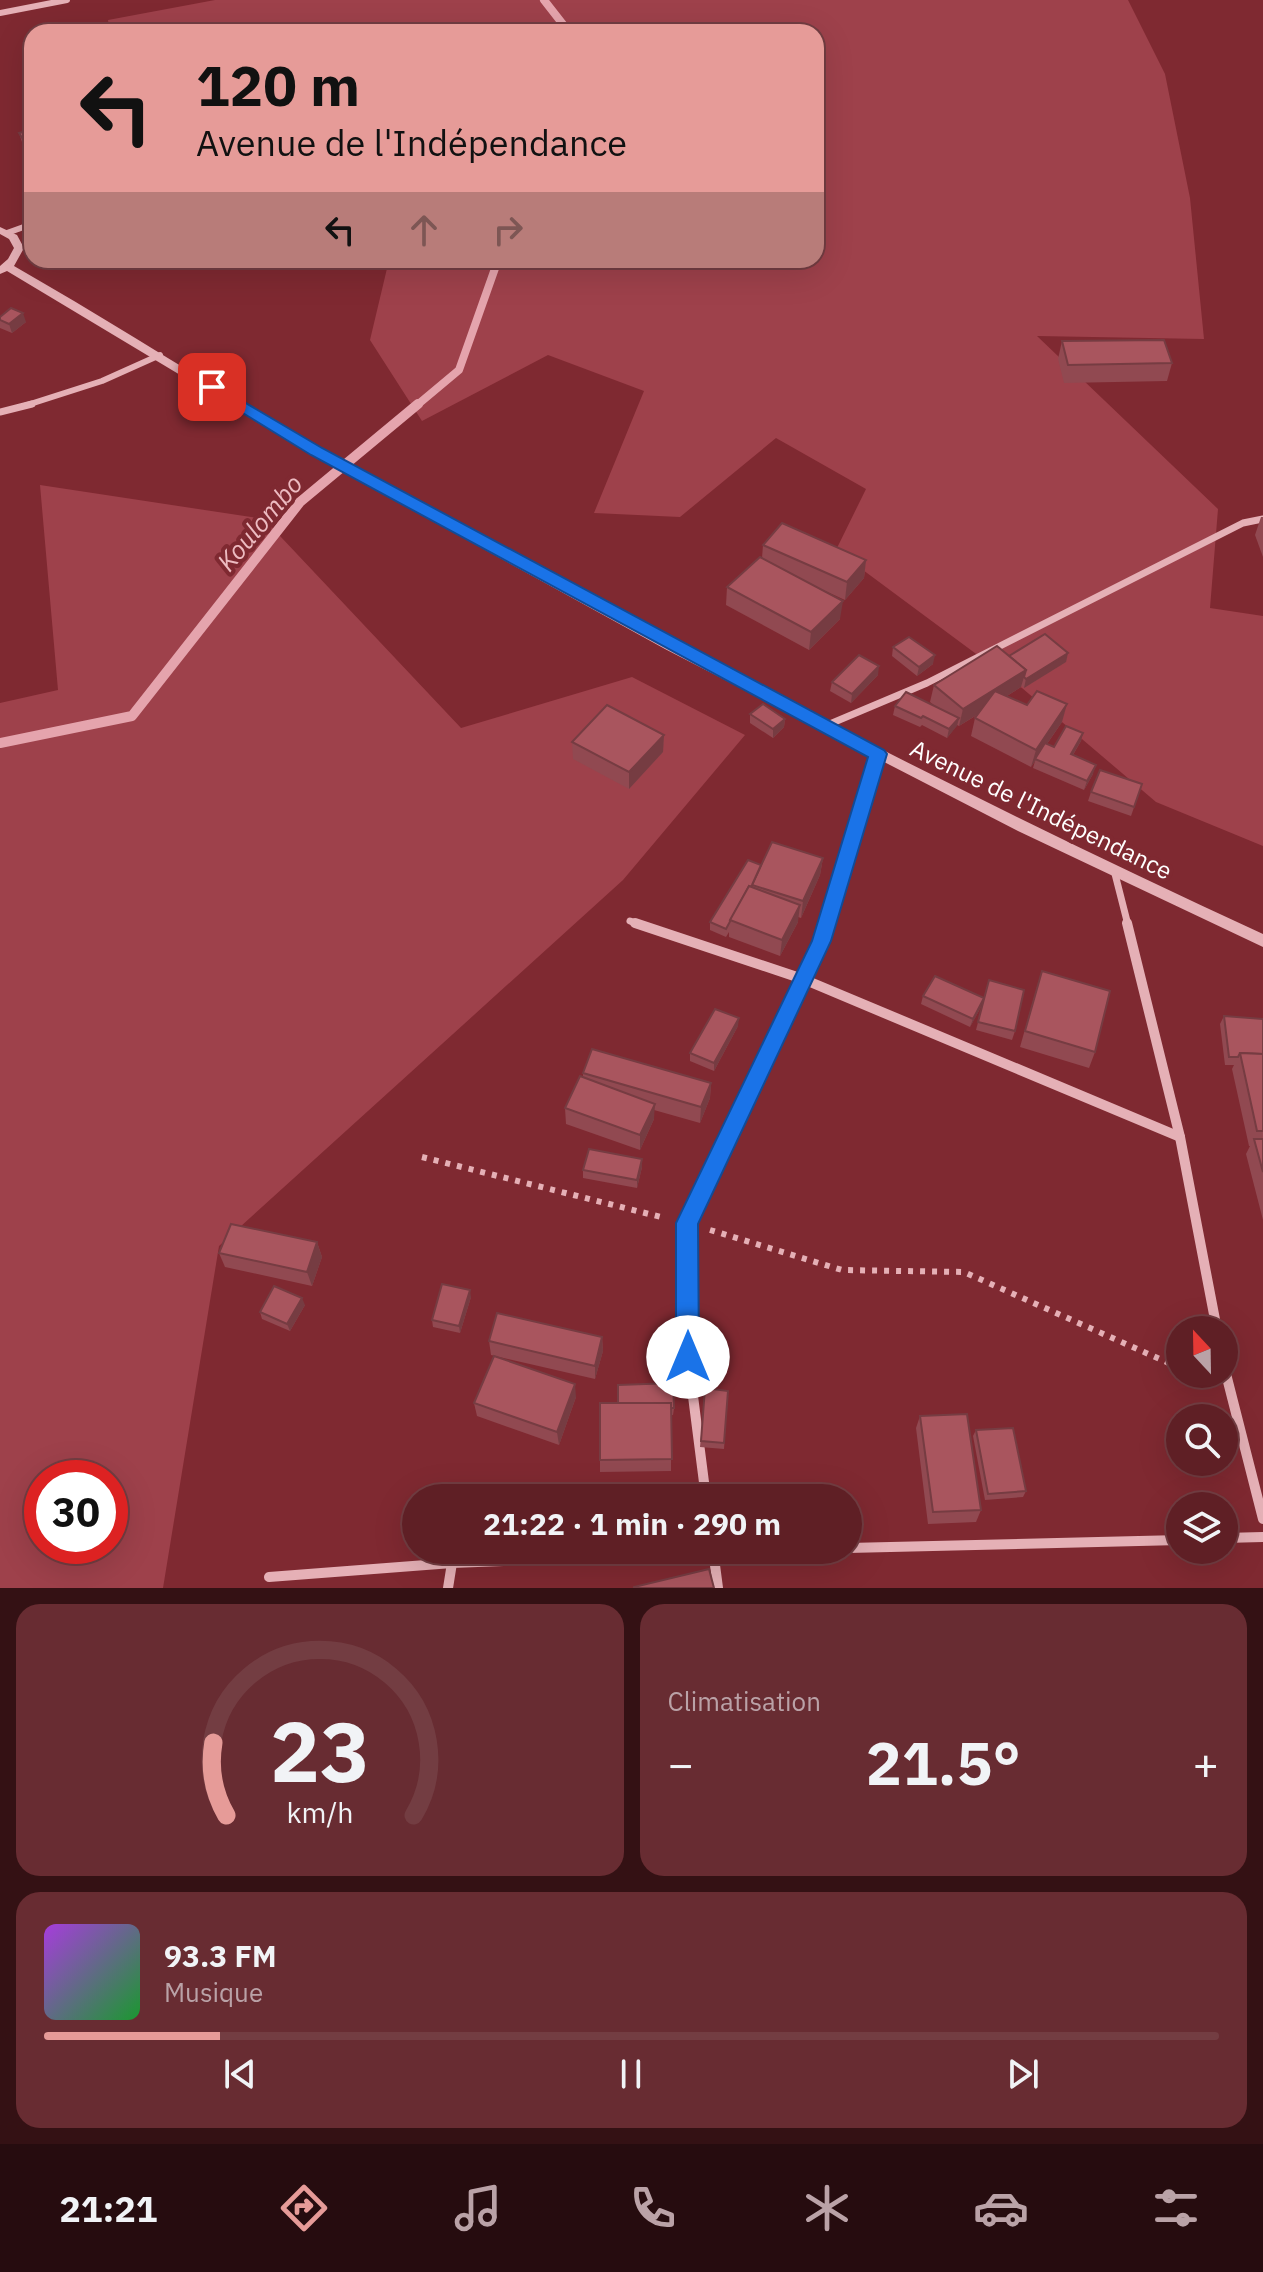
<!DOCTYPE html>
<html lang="fr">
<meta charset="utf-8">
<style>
:root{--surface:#5f1f25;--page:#682c32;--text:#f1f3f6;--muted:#baa2a7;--line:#733d42;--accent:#e69b98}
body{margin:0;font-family:"IBM Plex Sans",sans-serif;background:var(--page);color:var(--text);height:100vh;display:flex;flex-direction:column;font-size:30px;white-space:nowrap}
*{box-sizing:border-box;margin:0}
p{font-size:26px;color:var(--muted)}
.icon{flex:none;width:44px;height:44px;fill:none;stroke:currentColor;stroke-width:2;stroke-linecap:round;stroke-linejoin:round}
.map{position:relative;height:1588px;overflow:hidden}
.drawer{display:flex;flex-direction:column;gap:16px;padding:16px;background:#341114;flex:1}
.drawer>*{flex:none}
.guide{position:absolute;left:24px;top:24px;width:800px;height:244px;border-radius:24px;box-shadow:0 8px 32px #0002,0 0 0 2px var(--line);background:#e69b98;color:#111;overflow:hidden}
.needle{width:52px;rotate:338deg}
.controls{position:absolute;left:1166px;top:1316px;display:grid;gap:16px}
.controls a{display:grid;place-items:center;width:72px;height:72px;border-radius:50%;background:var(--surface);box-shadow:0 8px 32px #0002,0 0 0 2px var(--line);font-size:40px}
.speed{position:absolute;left:24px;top:1460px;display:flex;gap:16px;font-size:40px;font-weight:700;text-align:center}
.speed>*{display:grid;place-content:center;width:104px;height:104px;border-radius:50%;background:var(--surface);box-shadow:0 8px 32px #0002,0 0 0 2px var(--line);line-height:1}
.speed .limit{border:12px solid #d22;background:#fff;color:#111}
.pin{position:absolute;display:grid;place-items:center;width:68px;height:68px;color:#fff;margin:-34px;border-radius:16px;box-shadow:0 4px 12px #0006}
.me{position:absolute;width:88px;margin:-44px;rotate:0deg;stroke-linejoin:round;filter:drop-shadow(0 0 6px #0008)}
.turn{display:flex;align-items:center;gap:28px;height:168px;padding:0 40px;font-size:36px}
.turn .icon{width:104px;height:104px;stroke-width:2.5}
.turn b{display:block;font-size:56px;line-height:68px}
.lanes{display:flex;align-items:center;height:76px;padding:0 40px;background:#0003;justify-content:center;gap:40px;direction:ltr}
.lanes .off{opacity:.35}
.big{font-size:60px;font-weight:800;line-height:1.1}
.drawer .tile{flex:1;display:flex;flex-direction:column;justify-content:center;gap:12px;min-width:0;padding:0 28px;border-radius:24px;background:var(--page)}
.drawer .dial{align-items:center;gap:0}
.dial svg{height:208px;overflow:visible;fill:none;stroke:var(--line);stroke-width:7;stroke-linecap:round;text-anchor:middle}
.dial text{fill:var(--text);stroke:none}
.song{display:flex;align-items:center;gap:24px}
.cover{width:96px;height:96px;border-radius:12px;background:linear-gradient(135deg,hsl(280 70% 55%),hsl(130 70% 35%))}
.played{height:8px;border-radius:4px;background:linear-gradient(90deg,var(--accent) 15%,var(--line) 15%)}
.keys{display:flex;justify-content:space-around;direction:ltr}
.heat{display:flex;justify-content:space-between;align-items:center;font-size:44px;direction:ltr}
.drawer .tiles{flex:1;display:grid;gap:16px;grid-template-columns:1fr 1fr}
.tile:last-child{grid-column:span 2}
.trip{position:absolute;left:402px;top:1484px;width:460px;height:80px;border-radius:40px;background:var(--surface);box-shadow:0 8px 32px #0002,0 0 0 2px var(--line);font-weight:800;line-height:80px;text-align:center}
.tab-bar{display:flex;height:128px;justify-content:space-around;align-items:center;background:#260c0f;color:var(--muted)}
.tab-bar .icon{width:56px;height:56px}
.tab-bar .selected{color:var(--accent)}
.tab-bar b{font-size:36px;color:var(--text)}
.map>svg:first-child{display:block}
</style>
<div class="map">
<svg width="1263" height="1588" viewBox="0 0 1263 1588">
<rect width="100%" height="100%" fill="#7f2931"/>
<g fill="#9e414b" fill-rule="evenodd">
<path d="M215,0H1128L1165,74L1190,198L1204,339L1037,336L1218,509L1210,608L1263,616V846L1156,802L1022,688L836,550L866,489L776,438L680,517L594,513L644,391L548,355L422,421L370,340L389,260H816V32H110L108,20Z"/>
<path d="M40,485L264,519L461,728L632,677L745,735L623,880L219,1246L163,1588H0V703L58,690ZM42,1478H110V1546H42Z"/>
</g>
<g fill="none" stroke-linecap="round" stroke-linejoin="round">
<g stroke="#e5a4ad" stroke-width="8">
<path d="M544,0L569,32"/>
<path d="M416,406L459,370L498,260"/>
</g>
<path stroke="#e5a4ad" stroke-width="10" d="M0,743L132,716L300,502L418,404"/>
<g stroke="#e5b0b6" stroke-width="6" stroke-dasharray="5 7" stroke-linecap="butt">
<path d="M422,1157L665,1218"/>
<path d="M710,1230L842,1270L964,1272L1180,1368"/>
</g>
<g stroke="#e5b0b6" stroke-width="6">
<path d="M0,13L67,0"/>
<path d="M7,233L32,224"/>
<path d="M24,406L102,381L160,355"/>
</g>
<g stroke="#e5b0b6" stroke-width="7">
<path d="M0,412L32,404"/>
<path d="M825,726L927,683L1243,523L1263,519"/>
<path d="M1115,874L1128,925"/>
<path d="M630,921L641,925"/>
<path d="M826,925L878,754"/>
</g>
<g stroke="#e5b0b6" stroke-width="10">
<path d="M635,923L803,979L1180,1137"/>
<path d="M1127,923L1180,1137L1217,1330"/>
<path d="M1224,1366L1263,1519"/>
<path d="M706,1498L688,1357L687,1223L827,923"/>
<path d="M1224,1538L1263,1537"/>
<path d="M848,1548L1180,1540"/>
<path d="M713,1550L718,1588"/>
<path d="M269,1577L452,1563L771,1550"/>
<path d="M448,1588L452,1563"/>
</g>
<path fill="#e5b0b6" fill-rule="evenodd" d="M0,227L17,235L24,248L14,266C119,326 220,392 326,452C632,624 944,787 1263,934V947L1018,831L665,649L317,457L7,271L0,274V266L8,259L14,248L9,239L0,234Z"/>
</g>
<g fill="#914951">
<path d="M32,130V156H30L22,142L19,133Z"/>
<path d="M0,317L26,322L12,333L0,328Z"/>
<path d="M1062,341L1172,363L1167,381L1064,383L1058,359Z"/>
<path d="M1261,517H1263V557L1255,535Z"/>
<path d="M763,545L866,560L864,578L845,600L823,590L840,619L809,650L726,605L727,587L762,558Z"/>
<path d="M893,647L933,664L917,676L892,656Z"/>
<path d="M1068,653L1066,662L1024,688L1022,686L1021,687L1007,696L1062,722L1047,744L1054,747L1083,733L1081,741L1073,755L1093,774L1084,790L1033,768L1035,761L1031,767L971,736L975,718L977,715L959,726L957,725L947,738L922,725L920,727L893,715L895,706H935L930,702L934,685L1009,656Z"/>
<path d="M878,675L851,703L830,691L832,682Z"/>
<path d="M750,714L785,719L784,727L773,738L750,723Z"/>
<path d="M664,735L663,752L629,789L573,759L572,742Z"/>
<path d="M1142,784L1131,816L1088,801L1091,792Z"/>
<path d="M823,858L820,875L801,918L798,917V922L780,956L729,937V932L726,937L710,930V922L761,865Z"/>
<path d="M989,980L1015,1031L1012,1040L976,1030Z"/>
<path d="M1037,987L1095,1052L1089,1068L1020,1047Z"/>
<path d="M923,996L981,1007L970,1027L921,1004Z"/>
<path d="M1224,1016L1263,1019V1220L1246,1154L1250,1146H1249L1232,1069L1234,1065H1225L1220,1024Z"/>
<path d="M738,1026L714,1071L690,1061V1053Z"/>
<path d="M583,1073L711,1083L710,1098L700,1123L654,1110V1119L640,1150L566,1124L565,1108L583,1077Z"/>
<path d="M642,1159V1167L637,1188L583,1178V1170Z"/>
<path d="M317,1242L322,1257L312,1286L225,1267L219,1253Z"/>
<path d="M471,1297L460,1333L433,1327L432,1320Z"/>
<path d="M305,1305L290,1331L262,1319L260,1312Z"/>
<path d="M602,1337L603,1351L595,1379L491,1355L489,1341Z"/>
<path d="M705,1388L728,1391L724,1449L700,1447Z"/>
<path d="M576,1397L559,1445L477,1416L474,1403Z"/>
<path d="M600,1403L674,1408L673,1415H671V1471L600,1472Z"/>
<path d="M920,1416L981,1510L976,1522L928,1524L916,1428Z"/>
<path d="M976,1430L1026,1491L1023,1497L985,1500L973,1436Z"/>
</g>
<g fill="#763c42">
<path d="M32,146V156H30L28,147Z"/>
<path d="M23,313L26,322L12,333L9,324Z"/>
<path d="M866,560L864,578L845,600L847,582Z"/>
<path d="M843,601L840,619L809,650L811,632Z"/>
<path d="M1068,653L1066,662L1024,688L1026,679Z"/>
<path d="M935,655L933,664L917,676L919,667Z"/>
<path d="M879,666L878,675L851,703L852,694Z"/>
<path d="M1026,670L1021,687L959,726L963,709Z"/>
<path d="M1067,704L1062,722L1031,767L1036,750Z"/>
<path d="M959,718L957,726L947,738L949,729Z"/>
<path d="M785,719L784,727L773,738V729Z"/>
<path d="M1083,733L1081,741L1068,763L1071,754Z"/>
<path d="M664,735L663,752L629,789V772Z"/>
<path d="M1096,765L1093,774L1084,790L1087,781Z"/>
<path d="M823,858L820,875L801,918L803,901Z"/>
<path d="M800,905L798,922L780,956L782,940Z"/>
<path d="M984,998L981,1007L970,1027L973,1019Z"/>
<path d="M739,1018L738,1026L714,1071V1063Z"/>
<path d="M711,1083L710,1098L700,1123L701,1107Z"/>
<path d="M655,1104L654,1119L640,1150V1135Z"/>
<path d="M642,1159V1167L637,1188V1180Z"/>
<path d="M317,1242L322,1257L312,1286L307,1272Z"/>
<path d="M470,1290L471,1297L460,1333L459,1326Z"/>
<path d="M302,1298L305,1305L290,1331L287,1324Z"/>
<path d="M602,1337L603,1351L595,1379V1366Z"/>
<path d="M575,1384L576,1397L559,1445L557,1432Z"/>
</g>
<g fill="#a9555e" stroke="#763c42" stroke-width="2">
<path d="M32,130V146L28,147L19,133Z"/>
<path d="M11,308L23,313L9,324L0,320V317Z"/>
<path d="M1164,340L1172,363L1068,365L1062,341Z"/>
<path d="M782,523L866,560L847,582L763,545Z"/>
<path d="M760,557L843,601L811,632L727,587Z"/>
<path d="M1045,634L1068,653L1026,679L1024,677L1026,670L1009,656Z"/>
<path d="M909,637L935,655L919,667L893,647Z"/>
<path d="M997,646L1026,670L963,709L934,685Z"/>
<path d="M859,655L879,666L852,694L832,682Z"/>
<path d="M995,691L1027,705L1037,691L1067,704L1036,750L975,718Z"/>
<path d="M906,692L959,718L949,729L923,716L921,718L895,706Z"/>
<path d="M763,704L785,719L773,729L750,714Z"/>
<path d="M607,705L664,735L629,772L572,742Z"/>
<path d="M1066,726L1083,733L1071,754L1096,765L1087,781L1035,759L1045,743L1054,747Z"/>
<path d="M1100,770L1142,784L1134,807L1091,792Z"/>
<path d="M772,842L823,858L803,901L752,885Z"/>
<path d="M748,860L761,865L752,885L751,887L749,886L726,929L710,922Z"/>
<path d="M749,886L800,905L782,940L730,920Z"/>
<path d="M1042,971L1110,991L1095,1052L1025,1031Z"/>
<path d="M935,976L984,998L973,1019L923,996Z"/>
<path d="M989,980L1024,990L1015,1031L978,1022Z"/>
<path d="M715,1009L739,1018L714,1063L690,1053Z"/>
<path d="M1224,1016L1263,1019V1054L1240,1053L1238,1057H1229Z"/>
<path d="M592,1049L711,1083L701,1107L583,1073Z"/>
<path d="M1240,1053L1263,1054V1131H1257Z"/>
<path d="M580,1076L655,1104L640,1135L565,1108Z"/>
<path d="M1254,1139H1263V1172Z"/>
<path d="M589,1149L642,1159L637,1180L583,1170Z"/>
<path d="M231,1224L317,1242L307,1272L219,1253Z"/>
<path d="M442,1284L470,1290L459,1326L432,1320Z"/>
<path d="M274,1286L302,1298L287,1324L260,1312Z"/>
<path d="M497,1313L602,1337L595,1366L489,1341Z"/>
<path d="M494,1356L575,1384L557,1432L474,1403Z"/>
<path d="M673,1383L674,1408H671V1403H618V1385Z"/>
<path d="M705,1388L728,1391L724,1443L701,1441Z"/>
<path d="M600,1403H671L672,1459L600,1460Z"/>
<path d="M967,1414L981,1510L933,1512L920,1416Z"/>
<path d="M1013,1428L1026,1491L988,1494L976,1430Z"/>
<path d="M709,1569L714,1588H634V1587Z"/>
</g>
<path fill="#1a73e8" stroke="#114b97" stroke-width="2" d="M212,383L322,448L884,750L887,754L831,941L698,1224L699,1357L696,1364L688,1368L680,1364L676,1357V1223L812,941L868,757L311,455L207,391L205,387Z"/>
<g text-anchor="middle" stroke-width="8" stroke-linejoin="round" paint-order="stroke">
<g font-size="24" fill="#fff" stroke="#7f2931">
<text transform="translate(1041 810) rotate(26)" y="8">Avenue de l'Indépendance</text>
</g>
<g font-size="26" font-style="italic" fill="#edbbc1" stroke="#7f2931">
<text transform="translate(260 523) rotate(-50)" y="9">Koulombo</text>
</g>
</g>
</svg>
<div class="controls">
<a><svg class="needle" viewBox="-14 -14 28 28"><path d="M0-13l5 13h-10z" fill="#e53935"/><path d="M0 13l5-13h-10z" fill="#baa2a7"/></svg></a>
<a><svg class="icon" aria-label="search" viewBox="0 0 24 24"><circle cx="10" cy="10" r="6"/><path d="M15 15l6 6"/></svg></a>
<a><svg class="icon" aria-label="layers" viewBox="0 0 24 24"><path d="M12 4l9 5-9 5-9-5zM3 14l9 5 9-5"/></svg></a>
</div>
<div class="speed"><div class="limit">30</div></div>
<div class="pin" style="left:212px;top:387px;background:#d93025"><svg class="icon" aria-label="arrive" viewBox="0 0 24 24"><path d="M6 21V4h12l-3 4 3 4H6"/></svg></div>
<svg class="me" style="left:688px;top:1357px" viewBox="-20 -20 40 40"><circle r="19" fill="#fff"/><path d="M0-13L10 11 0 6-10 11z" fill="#1a73e8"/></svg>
<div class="trip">21:22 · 1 min · 290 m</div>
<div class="guide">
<div class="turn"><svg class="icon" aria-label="left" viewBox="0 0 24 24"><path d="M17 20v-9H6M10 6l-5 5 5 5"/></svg><div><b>120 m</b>Avenue de l'Indépendance</div></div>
<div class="lanes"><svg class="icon" aria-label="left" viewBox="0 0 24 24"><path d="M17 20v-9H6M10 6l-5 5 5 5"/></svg><svg class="icon off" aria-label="ahead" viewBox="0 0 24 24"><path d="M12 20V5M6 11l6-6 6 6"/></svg><svg class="icon off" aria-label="right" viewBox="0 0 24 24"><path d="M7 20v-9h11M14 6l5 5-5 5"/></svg></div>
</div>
</div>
<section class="drawer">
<div class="tiles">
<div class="tile dial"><svg viewBox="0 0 100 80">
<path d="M14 69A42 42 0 1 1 86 69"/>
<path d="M14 69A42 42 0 0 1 9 41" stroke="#e69b98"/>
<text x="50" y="56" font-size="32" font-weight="700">23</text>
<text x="50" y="72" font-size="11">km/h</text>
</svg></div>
<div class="tile"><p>Climatisation</p>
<div class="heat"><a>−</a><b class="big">21.5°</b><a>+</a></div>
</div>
<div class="tile">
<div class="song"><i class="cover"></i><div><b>93.3 FM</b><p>Musique</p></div></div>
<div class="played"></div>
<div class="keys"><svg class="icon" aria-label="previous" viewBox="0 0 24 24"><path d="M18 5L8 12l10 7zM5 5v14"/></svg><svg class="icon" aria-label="pause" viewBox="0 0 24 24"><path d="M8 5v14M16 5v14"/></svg><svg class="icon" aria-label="next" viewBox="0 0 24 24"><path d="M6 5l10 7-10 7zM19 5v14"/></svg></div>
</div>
</div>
</section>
<nav class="tab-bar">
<b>21:21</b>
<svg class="icon selected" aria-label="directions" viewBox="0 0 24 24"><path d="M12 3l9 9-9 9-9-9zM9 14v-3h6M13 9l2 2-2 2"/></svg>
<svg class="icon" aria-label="music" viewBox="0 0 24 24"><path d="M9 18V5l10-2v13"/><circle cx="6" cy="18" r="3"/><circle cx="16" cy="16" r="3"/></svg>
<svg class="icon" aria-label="phone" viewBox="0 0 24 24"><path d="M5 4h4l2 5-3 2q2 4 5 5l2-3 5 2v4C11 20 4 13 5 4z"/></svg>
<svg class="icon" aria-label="climate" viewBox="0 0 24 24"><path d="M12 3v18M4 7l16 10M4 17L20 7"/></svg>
<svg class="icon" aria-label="car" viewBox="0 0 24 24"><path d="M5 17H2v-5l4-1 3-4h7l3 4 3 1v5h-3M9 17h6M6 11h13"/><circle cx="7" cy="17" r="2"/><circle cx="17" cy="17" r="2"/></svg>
<svg class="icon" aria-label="filters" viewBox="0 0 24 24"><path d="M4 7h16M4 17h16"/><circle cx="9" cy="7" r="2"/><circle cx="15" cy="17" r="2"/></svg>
</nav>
